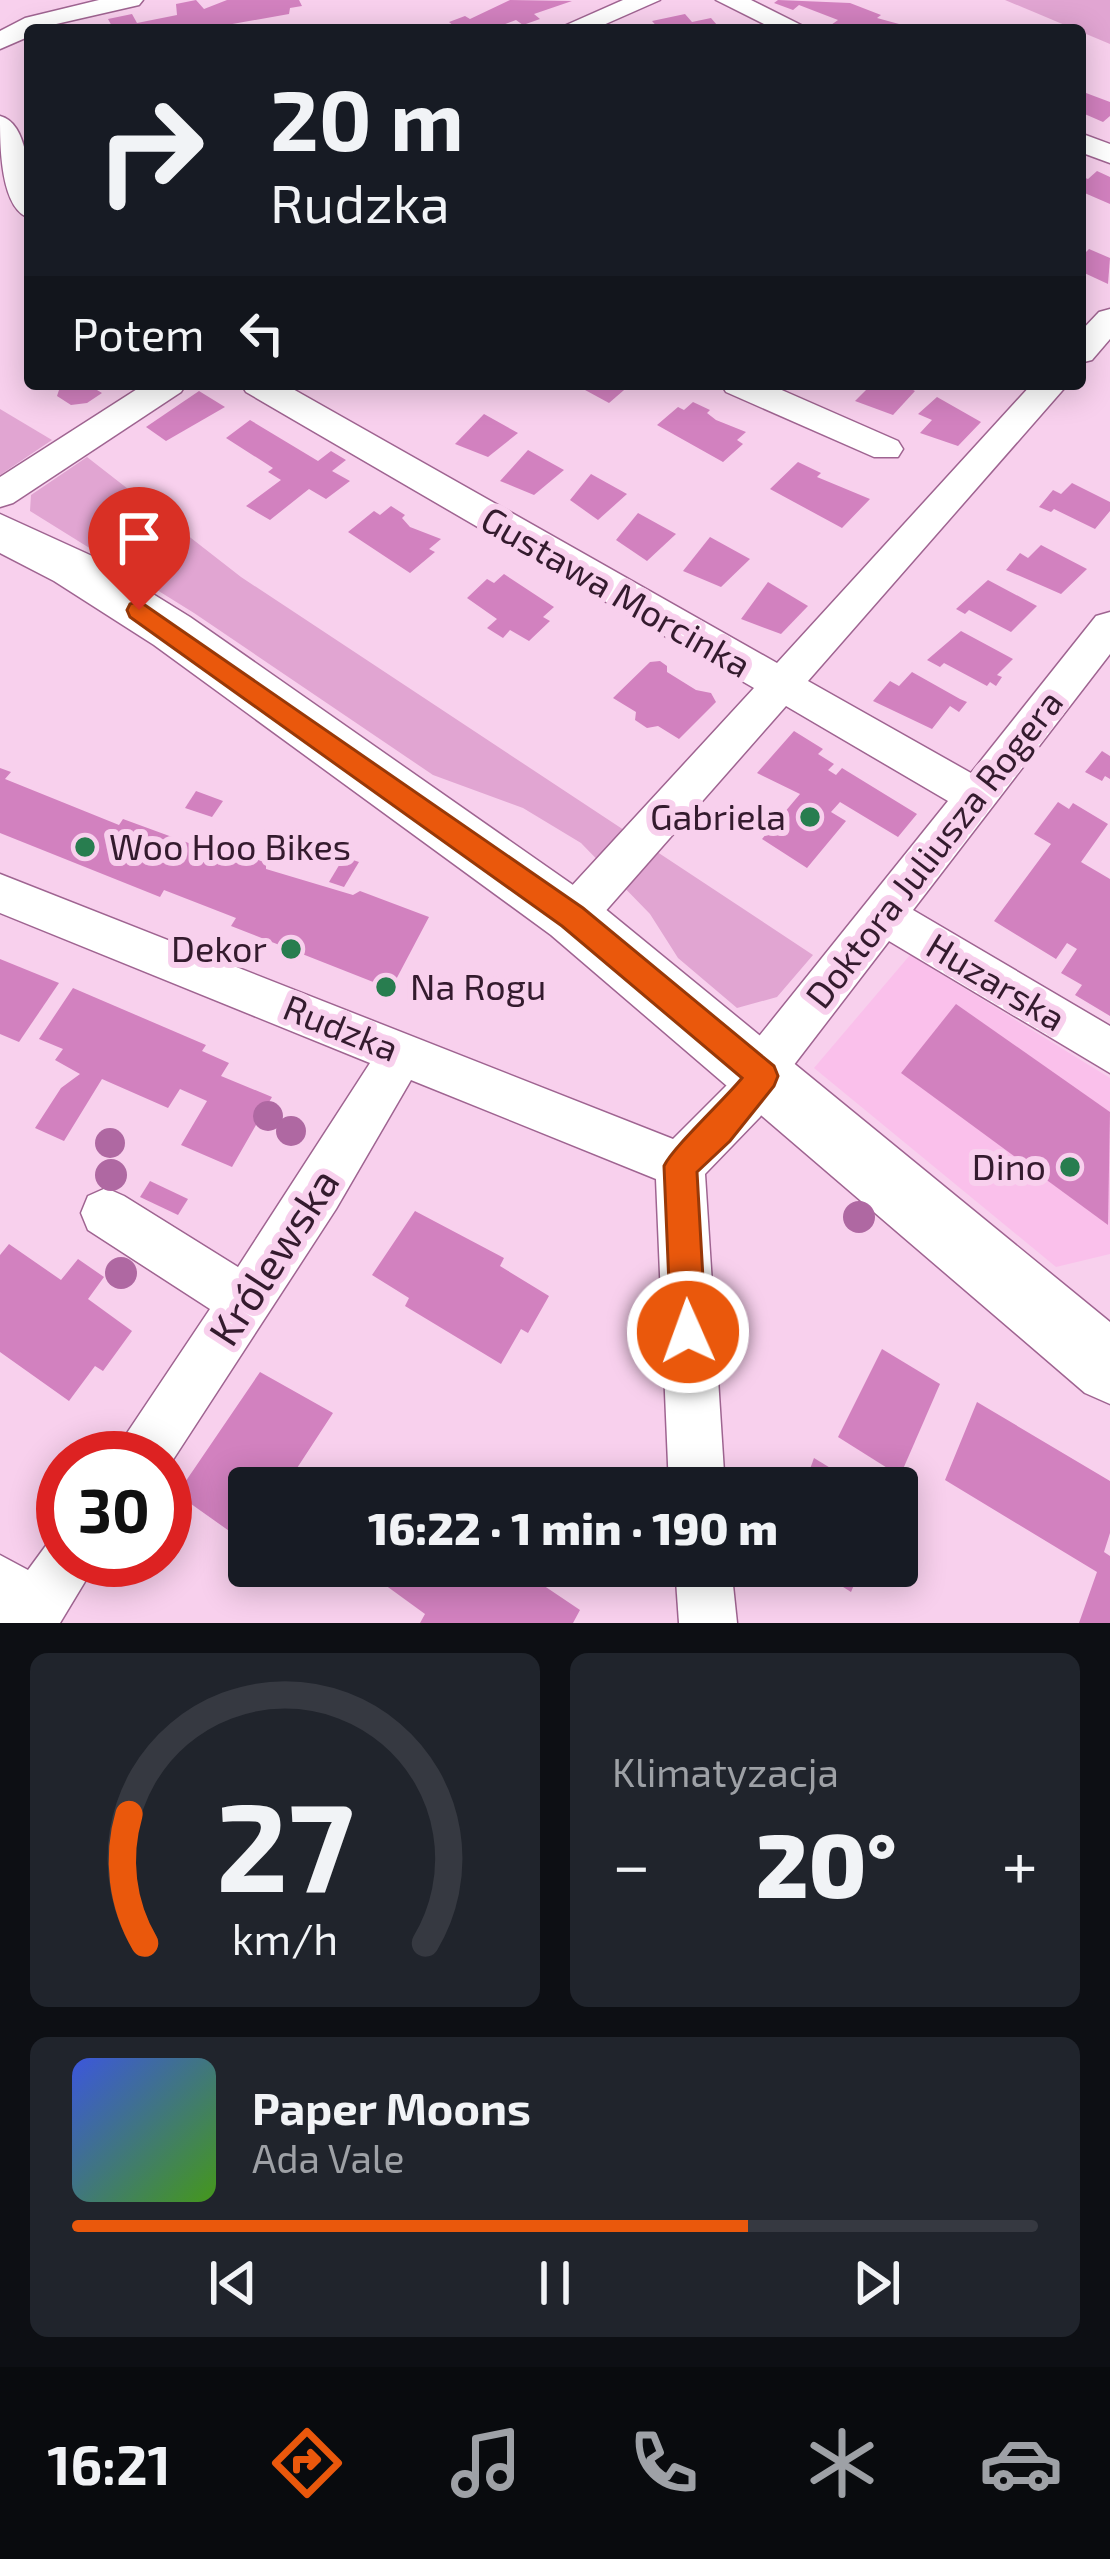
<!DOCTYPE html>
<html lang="pl">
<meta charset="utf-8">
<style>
:root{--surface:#171b24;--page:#20242c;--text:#f1f3f6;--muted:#9ea1a6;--line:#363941;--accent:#ea580c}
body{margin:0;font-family:"Exo 2",sans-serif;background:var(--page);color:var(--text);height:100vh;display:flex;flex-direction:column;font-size:45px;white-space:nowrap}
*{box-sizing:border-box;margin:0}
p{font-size:39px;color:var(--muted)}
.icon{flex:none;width:66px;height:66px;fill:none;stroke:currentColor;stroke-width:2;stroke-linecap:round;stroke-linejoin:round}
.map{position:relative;height:1623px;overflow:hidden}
.drawer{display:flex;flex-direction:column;gap:30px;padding:30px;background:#0d0f14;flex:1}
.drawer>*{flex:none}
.banner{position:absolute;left:24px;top:24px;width:1062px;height:366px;border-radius:12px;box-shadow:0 6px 30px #0003;background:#171b24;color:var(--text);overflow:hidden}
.speed{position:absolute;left:36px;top:1431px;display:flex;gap:24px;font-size:60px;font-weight:700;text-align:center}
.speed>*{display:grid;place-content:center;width:156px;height:156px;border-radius:50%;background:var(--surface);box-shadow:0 6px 30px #0003;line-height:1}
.speed .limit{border:18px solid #d22;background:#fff;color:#111}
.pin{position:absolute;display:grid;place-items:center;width:102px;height:102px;color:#fff;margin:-123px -51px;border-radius:50% 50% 50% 0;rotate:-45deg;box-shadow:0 0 12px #0007}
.pin .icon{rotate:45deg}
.me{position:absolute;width:132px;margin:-66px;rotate:358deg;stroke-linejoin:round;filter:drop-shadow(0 0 9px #0008)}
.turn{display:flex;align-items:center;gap:42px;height:252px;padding:0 48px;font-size:54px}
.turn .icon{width:156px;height:156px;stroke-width:2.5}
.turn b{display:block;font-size:84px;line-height:102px}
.then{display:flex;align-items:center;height:114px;padding:0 48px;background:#0003;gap:24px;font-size:45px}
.big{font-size:90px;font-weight:800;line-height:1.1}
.drawer .card{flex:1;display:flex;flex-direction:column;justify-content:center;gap:18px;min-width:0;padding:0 42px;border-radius:18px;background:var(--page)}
.drawer .dial{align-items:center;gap:0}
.dial svg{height:312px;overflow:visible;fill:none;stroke:var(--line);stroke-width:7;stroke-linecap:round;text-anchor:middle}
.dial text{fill:var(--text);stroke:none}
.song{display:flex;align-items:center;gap:36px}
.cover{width:144px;height:144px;border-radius:18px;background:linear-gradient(135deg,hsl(230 70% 55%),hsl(100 70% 35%))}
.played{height:12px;border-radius:6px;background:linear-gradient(90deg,var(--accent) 70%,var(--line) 70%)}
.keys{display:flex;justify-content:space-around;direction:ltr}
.heat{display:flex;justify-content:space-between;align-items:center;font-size:66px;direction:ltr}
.drawer .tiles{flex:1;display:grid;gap:30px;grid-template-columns:1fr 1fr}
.card:last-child{grid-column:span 2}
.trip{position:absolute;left:228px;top:1467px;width:690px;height:120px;border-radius:12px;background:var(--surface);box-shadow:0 6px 30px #0003;font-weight:800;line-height:120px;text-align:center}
.tab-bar{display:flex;height:192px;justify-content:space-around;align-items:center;background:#090b0e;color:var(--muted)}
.tab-bar .icon{width:84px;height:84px}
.tab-bar .selected{color:var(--accent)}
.tab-bar b{font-size:54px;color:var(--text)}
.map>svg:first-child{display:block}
</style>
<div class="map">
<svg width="1110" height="1623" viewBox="0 0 1110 1623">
<rect width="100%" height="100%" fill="#f8d0ed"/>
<path fill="#fac0eb" d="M910,955L1110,1078V1254L1056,1267L814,1068Z"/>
<g fill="#e1a5d2">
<path d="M1005,0H1110V44Z"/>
<path d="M0,409L52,440L0,475Z"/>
<path d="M87,457L241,577L813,955L777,997L737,1008L678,958L650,914L581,843L523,808L433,775L194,613L30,511L31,495Z"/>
</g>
<g fill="#d281bf">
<path d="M196,0L204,9L227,0H299L302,6L290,8L289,14L199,30H114L108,19L132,14L137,23L177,15L176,4Z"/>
<path d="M510,0L572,1L534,14L540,19L523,25L516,20L489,30H459L449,22L465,16L470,19Z"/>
<path d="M778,0L850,3L881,15L877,18L921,30H846L831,25L838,20L799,5L793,10L774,3Z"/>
<path d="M685,14L692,22L711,18L717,25L660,30L652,21Z"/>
<path d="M1086,93L1110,102V116L1103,122L1080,112V98Z"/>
<path d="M1097,171L1110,177V204L1080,191V176L1088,179Z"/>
<path d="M1089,249L1110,258L1108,284L1080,271V258Z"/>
<path d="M61,384H96L92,387L102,393L87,403L71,405L57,396Z"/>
<path d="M574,384H631L609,403Z"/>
<path d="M872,384H901L915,391L893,415L855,401Z"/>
<path d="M199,391L225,407L166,441L146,427Z"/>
<path d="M937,397L981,422L958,446L920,433L932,420L918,414Z"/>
<path d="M693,402L710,410L707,413L716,420L746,432L737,440L743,444L723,462L657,425L678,407L684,410Z"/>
<path d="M484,414L518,433L488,457L455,444Z"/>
<path d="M250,420L318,461L331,451L346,460L332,471L350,481L326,499L309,489L270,520L246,506L281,480L268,472L273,468L226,438Z"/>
<path d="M528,450L564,470L534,495L500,481Z"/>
<path d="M798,462L821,473L817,477L870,499L842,528L770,489Z"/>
<path d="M591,474L627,494L598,520L570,500Z"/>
<path d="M1072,483L1110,502V511L1095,529L1054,509L1051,512L1039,507L1053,490L1061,494Z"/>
<path d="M391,506L405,515L402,518L410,527L441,539L429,549L435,552L410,573L348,532L374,511L380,515Z"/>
<path d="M638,513L676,534L647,561L616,540Z"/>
<path d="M710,537L750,559L721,587L683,571Z"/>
<path d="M1041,545L1087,569L1061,594L1006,570L1020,553L1028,558Z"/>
<path d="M504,574L554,607L543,617L550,621L529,641L510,630L503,638L487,628L497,619L467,598L487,579L494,583Z"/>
<path d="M988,580L1037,606L1011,632L969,610L965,614L956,609Z"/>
<path d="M768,582L808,606L781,634L741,619Z"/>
<path d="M961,631L1013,659L997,675L1002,677L996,686L990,682L987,686L944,663L940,667L927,660Z"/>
<path d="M660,661L667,666V672L696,690L711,693L716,702L679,739L658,726L647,728L635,720L636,712L613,698L650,662Z"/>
<path d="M912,672L960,699L967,702L959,712L950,706L932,729L873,701L890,681L899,686Z"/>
<path d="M794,731L823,749L818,754L834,764L828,770L836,775L842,768L917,814L898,837L840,802L831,812L846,821L807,868L762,839L800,794L757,773Z"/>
<path d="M1102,751L1110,756V779L1105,776L1102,781L1085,772Z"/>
<path d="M0,768L11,772L5,779L119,825L123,819L194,845L200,838L230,849L227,854L240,859L243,854L266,863V869L353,895L360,891L429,917L391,989L231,926L236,918L164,890L160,897L0,833Z"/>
<path d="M196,791L223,801L212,817L185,808Z"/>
<path d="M1058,802L1069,809L1073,803L1108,824L1081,862L1110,879V1016L1075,995L1082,985L1061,973L1077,949L1067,943L1056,959L994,921L1051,844L1034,834Z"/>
<path d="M344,857L359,862L344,887L329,882Z"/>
<path d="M0,959L59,983L19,1042L0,1034Z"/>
<path d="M73,988L206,1045L202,1051L229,1063L221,1076L272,1097L232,1167L181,1145L207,1101L180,1089L168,1108L102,1079L64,1141L35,1128L61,1088L80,1074L55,1060L63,1049L39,1039Z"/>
<path d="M956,1004L1110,1112L1108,1225L901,1073Z"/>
<path d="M150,1181L188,1199L178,1215L140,1197Z"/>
<path d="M415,1211L504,1258L500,1266L549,1296L528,1333L521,1329L501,1364L405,1306L409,1298L372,1275Z"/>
<path d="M9,1244L61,1280L78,1259L104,1277L88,1299L132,1331L103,1371L95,1366L69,1401L0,1352V1255Z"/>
<path d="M882,1349L940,1384L900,1476L838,1437Z"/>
<path d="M260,1372L333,1413L284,1488H249V1545L177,1494Z"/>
<path d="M977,1402L1110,1481V1533L1104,1552L1110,1556V1623H1079L1097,1572L945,1480Z"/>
<path d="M814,1458L863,1488H803Z"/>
<path d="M390,1566H529L525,1573L580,1610L573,1623H420L425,1614L381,1582Z"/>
<path d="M810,1566H862L851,1592Z"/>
</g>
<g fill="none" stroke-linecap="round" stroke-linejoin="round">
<defs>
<g id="street">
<path d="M99,0H143L139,5L30,30V36L0,49V31L25,18Z"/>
<path d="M623,0H660L592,30H555Z"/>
<path d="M716,0H751L811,30H776Z"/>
<path d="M0,116C32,124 30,192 30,218C0,210 0,144 0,116Z"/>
<path d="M1080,133L1110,144V163L1080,152Z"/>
<path d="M1110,309V339L1092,360L1080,363V332L1099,312Z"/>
<path d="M145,384H186L181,392L13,503L0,507V477Z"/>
<path d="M241,384H284L777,663L1032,384H1068L808,681L971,773L1096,616L1110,612V654L913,910L1110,1026V1073L889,941L790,1070L760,1117L705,1174L725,1488H669L656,1179L411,1080L336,1209L165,1472V1458H115L123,1439L210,1309L88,1230L81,1213L88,1196L106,1188L124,1196L238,1267L370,1063L0,913V874L673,1139L727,1085L756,1040L948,801L786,706L588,931L572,936L556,931L550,917L556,903L754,688L246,392Z"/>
<path d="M721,384H768L898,441L903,449L898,457H874L726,392Z"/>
<path d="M63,1534V1560H98L60,1623H0V1555L28,1570L50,1540Z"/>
<path d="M675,1566H731L737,1623H679Z"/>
</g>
<path id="secondary" d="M0,514L90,555L190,617L593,899L1110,1322V1404L1085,1393L551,935L154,645L54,581L0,553Z"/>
</defs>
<use href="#street" stroke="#9f6491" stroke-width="3"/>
<use href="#secondary" stroke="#9f6491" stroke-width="3"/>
<use href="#street" fill="#fff" fill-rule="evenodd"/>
<use href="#secondary" fill="#fff" fill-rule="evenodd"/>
</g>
<g fill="#af68a2">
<circle cx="268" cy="1116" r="15"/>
<circle cx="291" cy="1131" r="15"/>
<circle cx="110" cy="1143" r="15"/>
<circle cx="111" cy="1175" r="16"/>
<circle cx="859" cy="1217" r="16"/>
<circle cx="121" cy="1273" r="16"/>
</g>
<path fill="#ea580c" stroke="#983908" stroke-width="3" d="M139,601L583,908L774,1066L778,1076L774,1086L730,1141L697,1172L706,1332L701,1344L688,1349L676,1344L671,1332L664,1166C673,1147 725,1099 742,1078L562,926L130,617L127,610L130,604Z"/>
<g fill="#287d4f" stroke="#f8d0ed" stroke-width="4.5">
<circle cx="810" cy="817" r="12"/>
<circle cx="85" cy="847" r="12"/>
<circle cx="291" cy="949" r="12"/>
<circle cx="386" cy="987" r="12"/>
<circle cx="1070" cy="1167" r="12"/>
</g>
<g text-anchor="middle" stroke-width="12" stroke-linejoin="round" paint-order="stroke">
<g font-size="36" fill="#341b2e" stroke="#f8d0ed">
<text transform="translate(616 592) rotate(30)" y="13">Gustawa Morcinka</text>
<text transform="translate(934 849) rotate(-52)" y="13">Doktora Juliusza Rogera</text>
<text transform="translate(996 982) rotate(31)" y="13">Huzarska</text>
<text transform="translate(341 1028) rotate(22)" y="13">Rudzka</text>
</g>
<g font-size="36" fill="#341b2e" stroke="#f8d0ed" text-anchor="end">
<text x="786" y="830">Gabriela</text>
<text x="109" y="860" text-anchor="start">Woo Hoo Bikes</text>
<text x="267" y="962">Dekor</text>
<text x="410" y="1000" text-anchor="start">Na Rogu</text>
<text x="1046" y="1180">Dino</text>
</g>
<g font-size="42" fill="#341b2e" stroke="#f8d0ed">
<text transform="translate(274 1257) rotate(-57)" y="15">Królewska</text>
</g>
</g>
</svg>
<div class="speed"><div class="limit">30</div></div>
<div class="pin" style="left:139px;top:610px;background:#d93025"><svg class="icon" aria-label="arrive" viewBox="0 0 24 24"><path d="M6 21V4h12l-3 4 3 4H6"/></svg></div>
<svg class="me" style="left:688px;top:1332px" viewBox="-20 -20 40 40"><circle r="17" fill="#ea580c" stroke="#fff" stroke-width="3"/><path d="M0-11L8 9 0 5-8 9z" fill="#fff"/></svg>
<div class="trip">16:22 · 1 min · 190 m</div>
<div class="banner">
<div class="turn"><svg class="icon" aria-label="right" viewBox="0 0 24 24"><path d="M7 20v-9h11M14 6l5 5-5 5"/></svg><div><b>20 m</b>Rudzka</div></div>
<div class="then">Potem<svg class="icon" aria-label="left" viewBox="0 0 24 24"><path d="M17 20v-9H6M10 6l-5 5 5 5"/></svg></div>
</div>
</div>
<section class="drawer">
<div class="tiles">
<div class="card dial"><svg viewBox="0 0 100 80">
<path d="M14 69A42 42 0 1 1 86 69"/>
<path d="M14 69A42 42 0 0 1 10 36" stroke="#ea580c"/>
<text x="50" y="56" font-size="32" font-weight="700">27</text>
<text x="50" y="72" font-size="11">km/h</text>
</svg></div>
<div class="card"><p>Klimatyzacja</p>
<div class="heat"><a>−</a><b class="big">20°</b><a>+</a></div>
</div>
<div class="card">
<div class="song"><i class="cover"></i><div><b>Paper Moons</b><p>Ada Vale</p></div></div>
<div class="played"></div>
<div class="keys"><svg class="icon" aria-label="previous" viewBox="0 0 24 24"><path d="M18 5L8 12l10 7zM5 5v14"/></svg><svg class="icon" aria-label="pause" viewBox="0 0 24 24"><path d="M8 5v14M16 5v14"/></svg><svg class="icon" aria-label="next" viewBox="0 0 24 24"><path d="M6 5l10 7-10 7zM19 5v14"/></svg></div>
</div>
</div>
</section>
<nav class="tab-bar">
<b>16:21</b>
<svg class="icon selected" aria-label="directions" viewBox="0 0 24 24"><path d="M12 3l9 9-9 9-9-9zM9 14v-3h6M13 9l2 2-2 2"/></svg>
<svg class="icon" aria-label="music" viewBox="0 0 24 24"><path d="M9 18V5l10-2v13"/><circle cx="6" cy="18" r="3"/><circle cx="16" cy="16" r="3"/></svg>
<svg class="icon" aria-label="phone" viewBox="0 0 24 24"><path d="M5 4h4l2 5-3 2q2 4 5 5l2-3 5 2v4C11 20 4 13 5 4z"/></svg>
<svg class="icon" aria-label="climate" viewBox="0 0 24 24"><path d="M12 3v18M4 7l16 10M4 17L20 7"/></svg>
<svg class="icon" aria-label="car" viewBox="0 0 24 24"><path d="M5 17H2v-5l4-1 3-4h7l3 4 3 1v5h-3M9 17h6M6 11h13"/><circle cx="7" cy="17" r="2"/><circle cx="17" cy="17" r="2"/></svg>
</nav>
